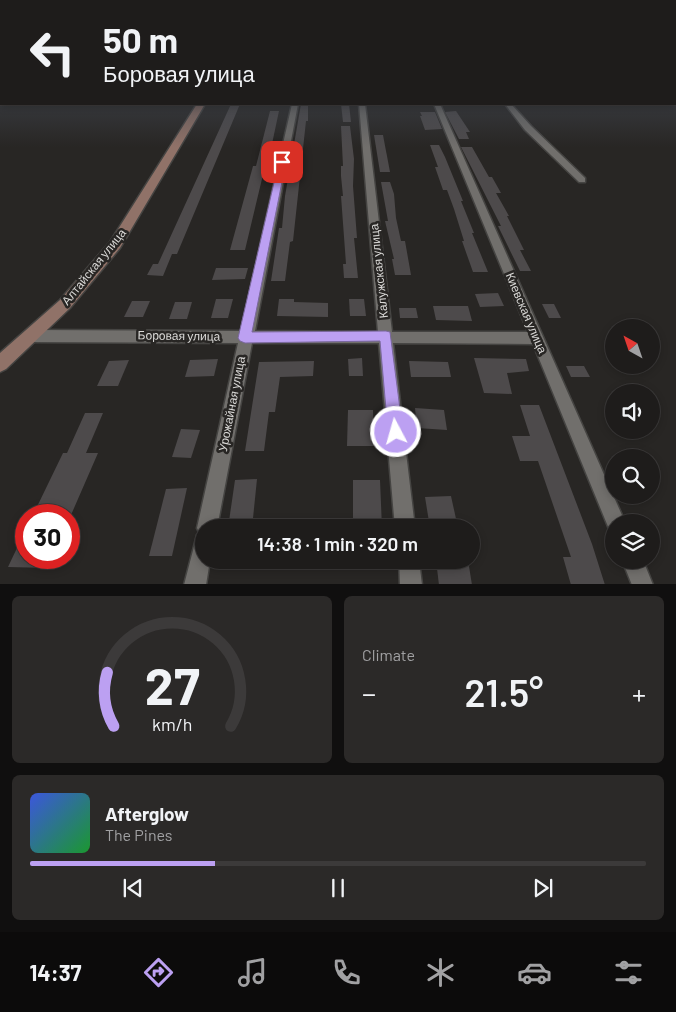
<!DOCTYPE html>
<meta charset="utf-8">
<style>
:root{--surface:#1e1c1b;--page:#2b2928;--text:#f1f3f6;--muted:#a1a1a3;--line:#3c3a3a;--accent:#bca0f2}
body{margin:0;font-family:Barlow,sans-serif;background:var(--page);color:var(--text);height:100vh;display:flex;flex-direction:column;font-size:19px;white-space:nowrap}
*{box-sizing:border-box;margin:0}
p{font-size:16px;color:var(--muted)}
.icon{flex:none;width:28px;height:28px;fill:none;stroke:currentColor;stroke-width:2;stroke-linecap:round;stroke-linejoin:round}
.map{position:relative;height:584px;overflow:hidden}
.drawer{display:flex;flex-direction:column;gap:12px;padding:12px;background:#100f0f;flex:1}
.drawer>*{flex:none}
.hud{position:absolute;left:0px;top:0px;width:676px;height:105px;box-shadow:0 2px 8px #0003,0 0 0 1px var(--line);background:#1e1c1b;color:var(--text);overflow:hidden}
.needle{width:32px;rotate:320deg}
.tools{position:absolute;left:605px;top:319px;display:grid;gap:10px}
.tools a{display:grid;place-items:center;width:55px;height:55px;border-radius:50%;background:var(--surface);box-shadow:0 2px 8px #0003,0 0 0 1px var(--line);font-size:25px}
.speed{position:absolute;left:15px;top:504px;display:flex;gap:10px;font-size:25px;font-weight:700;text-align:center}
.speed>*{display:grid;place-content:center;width:65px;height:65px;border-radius:50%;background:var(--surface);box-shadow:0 2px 8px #0003,0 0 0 1px var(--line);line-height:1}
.speed .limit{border:8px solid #d22;background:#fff;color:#111}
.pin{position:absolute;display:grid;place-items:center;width:42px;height:42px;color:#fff;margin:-21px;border-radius:10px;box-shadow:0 2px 8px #0006}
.me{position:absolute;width:55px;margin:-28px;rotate:354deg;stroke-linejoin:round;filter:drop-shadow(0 0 4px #0008)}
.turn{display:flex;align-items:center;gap:18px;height:105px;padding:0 20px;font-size:22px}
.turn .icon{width:65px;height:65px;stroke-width:2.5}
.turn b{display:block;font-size:35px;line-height:42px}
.big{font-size:38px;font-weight:600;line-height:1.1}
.drawer .tile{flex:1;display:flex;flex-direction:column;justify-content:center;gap:8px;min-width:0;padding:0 18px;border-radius:8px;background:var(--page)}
.drawer .dial{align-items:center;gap:0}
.dial svg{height:130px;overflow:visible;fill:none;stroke:var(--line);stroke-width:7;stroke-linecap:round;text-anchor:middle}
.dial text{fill:var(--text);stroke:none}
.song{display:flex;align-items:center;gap:15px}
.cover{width:60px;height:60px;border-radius:8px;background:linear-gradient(135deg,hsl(230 70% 55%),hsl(130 70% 35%))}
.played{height:5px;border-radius:2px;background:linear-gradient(90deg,var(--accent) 30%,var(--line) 30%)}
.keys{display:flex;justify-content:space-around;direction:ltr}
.heat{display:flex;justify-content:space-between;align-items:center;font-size:28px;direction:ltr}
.drawer .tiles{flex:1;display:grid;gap:12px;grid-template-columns:1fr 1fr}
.tile:last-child{grid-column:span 2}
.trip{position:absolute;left:195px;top:519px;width:285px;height:50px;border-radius:25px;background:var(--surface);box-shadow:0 2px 8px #0003,0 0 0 1px var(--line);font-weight:600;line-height:50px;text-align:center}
.tabs{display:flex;height:80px;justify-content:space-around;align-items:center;background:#0c0b0b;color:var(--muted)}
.tabs .icon{width:35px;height:35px}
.tabs .current{color:var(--accent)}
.tabs b{font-size:22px;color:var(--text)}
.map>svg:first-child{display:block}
</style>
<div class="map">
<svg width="676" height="585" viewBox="0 0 676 585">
<rect width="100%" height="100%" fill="#282624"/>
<g fill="#4d4a4b">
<path d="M231,104H240L177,254H172L163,276L147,275L153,264H158Z"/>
<path d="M301,104H308V121H306L293,241L290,242L285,281H271L279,228H282L285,196Z"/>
<path d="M341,104H349L351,122H343Z"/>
<path d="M270,111H279L269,158H267L245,250H230L253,166H256Z"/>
<path d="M456,111L470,132H466L469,139H459L445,112Z"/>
<path d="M420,112H435L442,129L425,130L420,116H422Z"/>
<path d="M341,126H350L354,159L353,186L357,238H354L358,278H344L343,264H346L341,196H343L341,176V166H343Z"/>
<path d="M374,135H383L390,172H380Z"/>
<path d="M430,145H439L445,157L463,201H461L474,233H472L488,272H473L462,241H464L454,209L447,190H443L435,167H438Z"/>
<path d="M461,147H472L489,177H492L501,193H496L509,216H507L524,250H520L531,271H520L498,226H501Z"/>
<path d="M381,182H390L394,194L396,218L401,241H405L411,275H395L392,259H394L385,221H388Z"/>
<path d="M216,268H248L245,279L212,280Z"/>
<path d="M498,293L504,306L480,307L475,294Z"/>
<path d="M216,299H233L228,318H211Z"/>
<path d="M279,299H294V302L328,303V317L277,316Z"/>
<path d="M349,299H364L366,316H350Z"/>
<path d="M132,301H150L143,317H124Z"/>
<path d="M175,302H192L187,319H169Z"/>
<path d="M542,304H554L561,318H549Z"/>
<path d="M433,306H468L472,321L436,320Z"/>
<path d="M399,308H416L418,318H400Z"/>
<path d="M362,358L363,376H349L348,359Z"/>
<path d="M474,358L526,359L529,371L507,373L512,394L484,393Z"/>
<path d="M218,359L214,376L185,377L190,360Z"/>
<path d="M129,360L118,386H97L109,361Z"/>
<path d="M314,361L313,376L280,377L275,412H269L264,451H245L259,362Z"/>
<path d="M409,361L448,362L451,377H411Z"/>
<path d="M566,366H584L590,377H571Z"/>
<path d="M520,405H539L592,544L605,585H571L563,557H571L538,461H520L512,436H530Z"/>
<path d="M415,408L444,410L447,430L417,428Z"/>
<path d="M348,410H373L374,446H347Z"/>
<path d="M85,413H103L86,453H98L71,515H33L63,453H67Z"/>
<path d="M181,429L200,430L191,458L172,457Z"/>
<path d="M257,479L252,528H228L235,480Z"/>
<path d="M353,480H380L382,528H353Z"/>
<path d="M187,488L172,556H149L166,489Z"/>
<path d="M451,496L458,528H430L425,497Z"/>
<path d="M26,529V558H54L49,568L8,567Z"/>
<path d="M436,560H468L472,585H439Z"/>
</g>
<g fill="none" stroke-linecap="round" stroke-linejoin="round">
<defs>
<g id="street">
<rect x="0" y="87" width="1" height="4"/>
<path d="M292,104H298L255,331L378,332L359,104H365L392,332H528L434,104H440L625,522H614V531L609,529L533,344L393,343L415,528H395L379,343H252L217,528H204V560H210L206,585H184L197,535L200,534L197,528L238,343L33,342L28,340L26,336L28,332L33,330L241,331Z"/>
<path d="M505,104H511L531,126L585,178V182H579L525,130Z"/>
<path d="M399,560H419L422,585H400Z"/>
<path d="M622,560H643L653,585H632Z"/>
</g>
<path id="secondary" d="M197,104H205L120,248L70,308L6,369L0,372V353L60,300L110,242Z"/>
</defs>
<use href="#street" stroke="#454442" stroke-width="3"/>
<use href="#secondary" stroke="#454442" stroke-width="3"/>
<use href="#street" fill="#716f6c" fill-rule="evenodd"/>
<use href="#secondary" fill="#907268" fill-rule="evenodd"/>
</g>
<linearGradient id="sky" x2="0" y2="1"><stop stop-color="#161514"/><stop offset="0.44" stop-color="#424750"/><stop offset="1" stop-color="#424750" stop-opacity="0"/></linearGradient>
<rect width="676" height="147" fill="url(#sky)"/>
<path fill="#bca0f2" stroke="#7a689d" d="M279,161L286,162L252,332L386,331L390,332L403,432L401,437L396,439L390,437L388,432L380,341L245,343L240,341L238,338Z"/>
<g text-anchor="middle" stroke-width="5" stroke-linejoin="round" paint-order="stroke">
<g font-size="12" fill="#dad9d7" stroke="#282624">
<text transform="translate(94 267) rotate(-51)" y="4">Алтайская улица</text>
<text transform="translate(379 271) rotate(-96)" y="4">Калужская улица</text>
<text transform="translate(526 313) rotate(67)" y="4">Киевская улица</text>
<text transform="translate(179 336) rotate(1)" y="4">Боровая улица</text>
<text transform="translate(232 404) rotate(-79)" y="4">Урожайная улица</text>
</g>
</g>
</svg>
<div class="tools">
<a><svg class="needle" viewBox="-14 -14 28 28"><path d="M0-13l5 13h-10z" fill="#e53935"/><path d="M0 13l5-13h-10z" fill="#a1a1a3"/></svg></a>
<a><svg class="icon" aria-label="sound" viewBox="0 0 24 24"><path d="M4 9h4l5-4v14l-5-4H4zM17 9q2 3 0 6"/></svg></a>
<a><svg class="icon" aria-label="search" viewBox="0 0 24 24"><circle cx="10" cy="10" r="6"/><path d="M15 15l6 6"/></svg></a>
<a><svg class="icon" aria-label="layers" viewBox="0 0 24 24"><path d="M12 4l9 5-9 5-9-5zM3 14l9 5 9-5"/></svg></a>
</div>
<div class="speed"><div class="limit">30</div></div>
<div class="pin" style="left:282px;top:162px;background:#d93025"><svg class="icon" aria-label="arrive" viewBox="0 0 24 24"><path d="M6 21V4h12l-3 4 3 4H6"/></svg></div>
<svg class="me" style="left:396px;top:432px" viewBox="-20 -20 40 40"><circle r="17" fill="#bca0f2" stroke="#fff" stroke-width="3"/><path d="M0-11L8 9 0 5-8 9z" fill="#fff"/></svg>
<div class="trip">14:38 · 1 min · 320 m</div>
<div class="hud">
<div class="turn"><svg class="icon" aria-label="left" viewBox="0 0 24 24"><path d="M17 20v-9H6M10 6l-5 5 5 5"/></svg><div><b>50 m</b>Боровая улица</div></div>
</div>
</div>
<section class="drawer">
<div class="tiles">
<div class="tile dial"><svg viewBox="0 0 100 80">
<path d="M14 69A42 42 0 1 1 86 69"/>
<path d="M14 69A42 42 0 0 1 10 36" stroke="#bca0f2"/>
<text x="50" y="56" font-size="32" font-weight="700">27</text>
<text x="50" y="72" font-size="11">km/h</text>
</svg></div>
<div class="tile"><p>Climate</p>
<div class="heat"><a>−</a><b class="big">21.5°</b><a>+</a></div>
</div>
<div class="tile">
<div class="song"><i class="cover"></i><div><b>Afterglow</b><p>The Pines</p></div></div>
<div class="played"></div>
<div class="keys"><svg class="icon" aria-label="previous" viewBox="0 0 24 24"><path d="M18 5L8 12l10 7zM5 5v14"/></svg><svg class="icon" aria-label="pause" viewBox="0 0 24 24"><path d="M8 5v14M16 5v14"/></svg><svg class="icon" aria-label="next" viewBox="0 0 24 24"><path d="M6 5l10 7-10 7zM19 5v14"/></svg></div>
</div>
</div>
</section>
<nav class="tabs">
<b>14:37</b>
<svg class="icon current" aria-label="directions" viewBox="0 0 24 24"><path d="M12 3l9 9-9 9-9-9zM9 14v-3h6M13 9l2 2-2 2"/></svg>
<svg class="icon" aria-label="music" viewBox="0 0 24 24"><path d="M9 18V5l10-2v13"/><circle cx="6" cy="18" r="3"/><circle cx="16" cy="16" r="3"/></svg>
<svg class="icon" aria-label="phone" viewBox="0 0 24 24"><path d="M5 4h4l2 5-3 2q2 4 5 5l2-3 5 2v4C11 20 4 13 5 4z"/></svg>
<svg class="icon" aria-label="climate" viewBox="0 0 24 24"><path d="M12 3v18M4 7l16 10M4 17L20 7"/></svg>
<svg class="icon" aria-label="car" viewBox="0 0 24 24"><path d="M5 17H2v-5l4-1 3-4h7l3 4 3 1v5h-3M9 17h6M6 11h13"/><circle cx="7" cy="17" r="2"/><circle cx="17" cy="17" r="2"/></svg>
<svg class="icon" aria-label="filters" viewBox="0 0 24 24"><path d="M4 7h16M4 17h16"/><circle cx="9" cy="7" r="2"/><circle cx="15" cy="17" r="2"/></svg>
</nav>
